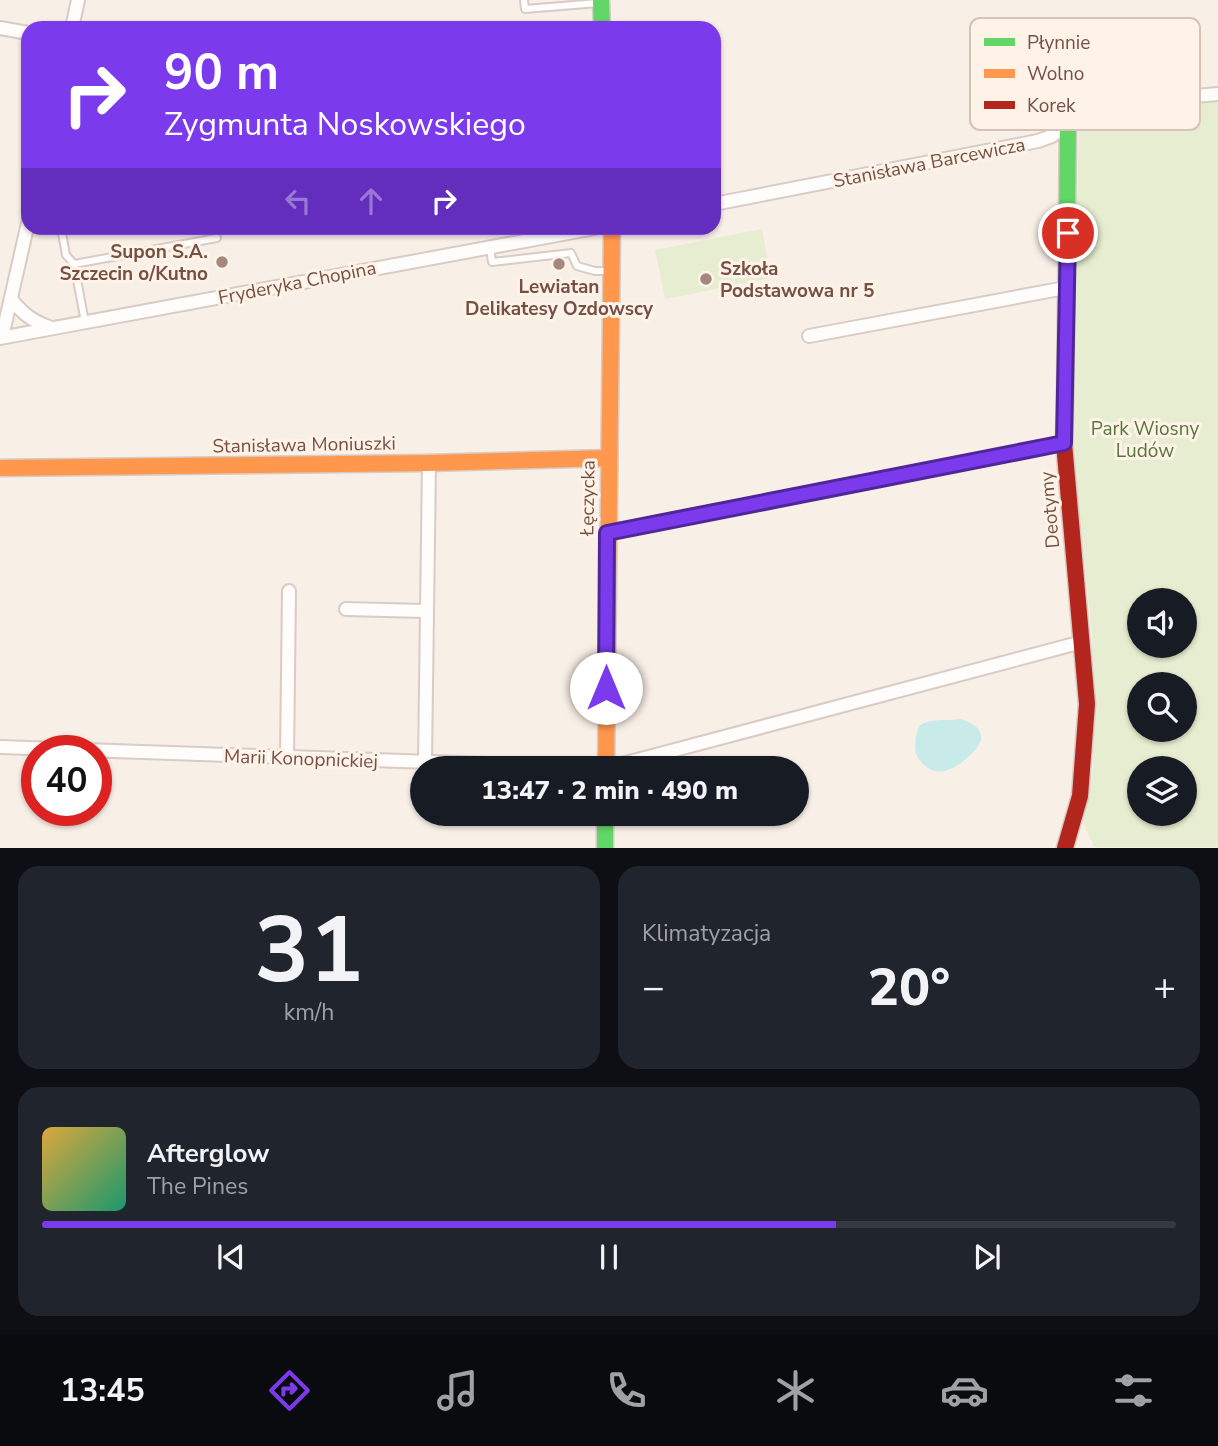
<!DOCTYPE html>
<html lang="pl">
<meta charset="utf-8">
<style>
:root{--surface:#171b24;--page:#20242c;--text:#f1f3f6;--muted:#9ea1a6;--line:#363941;--accent:#7c3aed}
body{margin:0;font-family:"Nunito Sans",sans-serif;background:var(--page);color:var(--text);height:100vh;display:flex;flex-direction:column;font-size:26px;white-space:nowrap}
*{box-sizing:border-box;margin:0}
p{font-size:23px;color:var(--muted)}
.icon{flex:none;width:38px;height:38px;fill:none;stroke:currentColor;stroke-width:2;stroke-linecap:round;stroke-linejoin:round}
.map{position:relative;height:848px;overflow:hidden}
.side{display:flex;flex-direction:column;gap:18px;padding:18px;background:#0d0f14;flex:1}
.side>*{flex:none}
.banner{position:absolute;left:21px;top:21px;width:700px;height:214px;border-radius:21px;box-shadow:0 2px 5px #0004;background:#7c3aed;color:#fff;overflow:hidden}
.fabs{position:absolute;left:1127px;top:588px;display:grid;gap:14px}
.fabs a{display:grid;place-items:center;width:70px;height:70px;border-radius:50%;background:var(--surface);box-shadow:0 2px 5px #0004;font-size:35px}
.speed{position:absolute;left:21px;top:735px;display:flex;gap:14px;font-size:35px;font-weight:700;text-align:center}
.speed>*{display:grid;place-content:center;width:91px;height:91px;border-radius:50%;background:var(--surface);box-shadow:0 2px 5px #0004;line-height:1}
.speed .limit{border:10px solid #d22;background:#fff;color:#111}
.pin{position:absolute;display:grid;place-items:center;width:60px;height:60px;color:#fff;margin:-30px;border:4px solid #fff;border-radius:50%;box-shadow:0 2px 7px #0007}
.me{position:absolute;width:77px;margin:-38px;rotate:0deg;stroke-linejoin:round;filter:drop-shadow(0 0 5px #0008)}
.turn{display:flex;align-items:center;gap:24px;height:147px;padding:0 28px;font-size:32px}
.turn .icon{width:91px;height:91px;stroke-width:2.5}
.turn b{display:block;font-size:49px;line-height:60px}
.lanes{display:flex;align-items:center;height:66px;padding:0 28px;background:#0003;justify-content:center;gap:35px;direction:ltr}
.lanes .off{opacity:.35}
.big{font-size:52px;font-weight:800;line-height:1.1}
.side .card{flex:1;display:flex;flex-direction:column;justify-content:center;gap:10px;min-width:0;padding:0 24px;border-radius:21px;background:var(--page)}
.side .dial{align-items:center;gap:0}
.dial b{font-size:91px;line-height:1}
.song{display:flex;align-items:center;gap:21px}
.cover{width:84px;height:84px;border-radius:10px;background:linear-gradient(135deg,hsl(40 70% 55%),hsl(160 70% 35%))}
.played{height:7px;border-radius:4px;background:linear-gradient(90deg,var(--accent) 70%,var(--line) 70%)}
.keys{display:flex;justify-content:space-around;direction:ltr}
.heat{display:flex;justify-content:space-between;align-items:center;font-size:38px;direction:ltr}
.side .tiles{flex:1;display:grid;gap:18px;grid-template-columns:1fr 1fr}
.card:last-child{grid-column:span 2}
.trip{position:absolute;left:410px;top:756px;width:399px;height:70px;border-radius:35px;background:var(--surface);box-shadow:0 2px 5px #0004;font-weight:800;line-height:70px;text-align:center}
.tab-bar{display:flex;height:112px;justify-content:space-around;align-items:center;background:#090b0e;color:var(--muted)}
.tab-bar .icon{width:49px;height:49px}
.tab-bar .selected{color:var(--accent)}
.tab-bar b{font-size:32px;color:var(--text)}
.map>svg:first-child{display:block}
</style>
<div class="map">
<svg width="1218" height="848" viewBox="0 0 1218 848">
<rect width="100%" height="100%" fill="#f8efe7"/>
<g fill="#e6edd0" fill-rule="evenodd">
<path d="M1218,102V847H1094L1083,822L1093,769L1092,632L1071,441L1079,130L1113,106ZM1139,600H1185V646H1139ZM1139,684H1185V730H1139ZM1139,768H1185V814H1139Z"/>
<path d="M762,229L771,278L665,299L655,250Z"/>
</g>
<path fill="#c8eae8" d="M961,719C986,728 987,740 968,757C954,770 936,779 921,762C912,752 915,738 919,726C929,718 948,721 961,719Z"/>
<g fill="none" stroke-linecap="round" stroke-linejoin="round">
<defs>
<g id="lane">
<path d="M524,0L525,9L598,3"/>
<path d="M61,228L66,255L74,264"/>
<path d="M490,248L492,262L571,253L577,266L595,271H609"/>
<path d="M85,322L74,264L217,238"/>
</g>
<g id="street">
<path d="M0,28L28,33"/>
<path d="M72,28L78,0"/>
<path d="M714,204L1038,141L1052,136L1091,108L1111,98L1185,97L1218,94"/>
<path d="M11,299C22,313 32,321 49,327"/>
<path d="M809,336L1065,288"/>
<path d="M2,337L28,223"/>
<path d="M0,338L595,228"/>
<path d="M607,533L1064,443"/>
<path d="M346,609L425,611"/>
<path d="M0,747L601,768"/>
<path d="M287,757L289,591"/>
<path d="M425,762L429,463"/>
<path d="M607,768L1082,642"/>
</g>
<g id="fast">
<path d="M601,0L602,28"/>
<path d="M1065,402L1068,124"/>
<path d="M605,814V848"/>
</g>
<g id="slow">
<path d="M0,468L429,463L609,458"/>
<path d="M606,768L612,228"/>
</g>
<path id="jam" d="M1065,402L1064,443L1087,704L1080,796L1065,848"/>
</defs>
<use href="#lane" stroke="#d9cbc5" stroke-width="10"/>
<use href="#street" stroke="#d9cbc5" stroke-width="16"/>
<use href="#fast" stroke="#d8cac4" stroke-width="19"/>
<use href="#slow" stroke="#d8cac4" stroke-width="19"/>
<use href="#jam" stroke="#d8cac4" stroke-width="19"/>
<use href="#lane" stroke="#fefdfb" stroke-width="6"/>
<use href="#street" stroke="#fefdfb" stroke-width="12"/>
<use href="#fast" stroke="#63d668" stroke-width="16"/>
<use href="#slow" stroke="#ff974d" stroke-width="16"/>
<use href="#jam" stroke="#b3261e" stroke-width="16"/>
</g>
<g fill="none" stroke-linecap="round" stroke-linejoin="round">
<defs>
<path id="route" d="M606,688L607,533L1064,443L1068,233"/>
</defs>
<use href="#route" stroke="#51269a" stroke-width="18"/>
<use href="#route" stroke="#7c3aed" stroke-width="12"/>
</g>
<g fill="#a4887e" stroke="#fff3e8" stroke-width="2.5">
<circle cx="222" cy="262" r="7"/>
<circle cx="559" cy="264" r="7"/>
<circle cx="706" cy="279" r="7"/>
</g>
<g text-anchor="middle" stroke-width="6" stroke-linejoin="round" paint-order="stroke">
<g font-size="19" fill="#765046" stroke="#fff3e8">
<text transform="translate(929 162) rotate(-11)" y="7">Stanisława Barcewicza</text>
<text transform="translate(297 282) rotate(-11)" y="7">Fryderyka Chopina</text>
<text transform="translate(304 444) rotate(-1)" y="7">Stanisława Moniuszki</text>
<text transform="translate(587 498) rotate(-89)" y="7">Łęczycka</text>
<text transform="translate(1049 510) rotate(-95)" y="7">Deotymy</text>
<text transform="translate(301 758) rotate(2)" y="7">Marii Konopnickiej</text>
</g>
<g font-size="19" font-weight="bold" fill="#765046" stroke="#fff3e8" text-anchor="end">
<text x="208" y="258">Supon S.A.<tspan x="208" dy="22">Szczecin o/Kutno</tspan></text>
<text x="720" y="275" text-anchor="start">Szkoła<tspan x="720" dy="22">Podstawowa nr 5</tspan></text>
<text x="559" y="293" text-anchor="middle">Lewiatan<tspan x="559" dy="22">Delikatesy Ozdowscy</tspan></text>
</g>
<g font-size="19" fill="#55773b" stroke="#fff3e8">
<text x="1145" y="435">Park Wiosny<tspan x="1145" dy="22">Ludów</tspan></text>
</g>
</g>
<rect x="970" y="18" width="230" height="112" rx="10" fill="#fff3e8" stroke="#d6c2b7" stroke-width="2"/>
<rect x="984" y="38" width="31" height="8" fill="#63d668"/>
<rect x="984" y="69" width="31" height="9" fill="#ff974d"/>
<rect x="984" y="101" width="31" height="8" fill="#b3261e"/>
<g font-size="19" fill="#765046">
<text x="1027" y="49">Płynnie</text>
<text x="1027" y="80">Wolno</text>
<text x="1027" y="112">Korek</text>
</g>
</svg>
<div class="fabs">
<a><svg class="icon" aria-label="sound" viewBox="0 0 24 24"><path d="M4 9h4l5-4v14l-5-4H4zM17 9q2 3 0 6"/></svg></a>
<a><svg class="icon" aria-label="search" viewBox="0 0 24 24"><circle cx="10" cy="10" r="6"/><path d="M15 15l6 6"/></svg></a>
<a><svg class="icon" aria-label="layers" viewBox="0 0 24 24"><path d="M12 4l9 5-9 5-9-5zM3 14l9 5 9-5"/></svg></a>
</div>
<div class="speed"><div class="limit">40</div></div>
<div class="pin" style="left:1068px;top:233px;background:#d93025"><svg class="icon" aria-label="arrive" viewBox="0 0 24 24"><path d="M6 21V4h12l-3 4 3 4H6"/></svg></div>
<svg class="me" style="left:606px;top:688px" viewBox="-20 -20 40 40"><circle r="19" fill="#fff"/><path d="M0-13L10 11 0 6-10 11z" fill="#7c3aed"/></svg>
<div class="trip">13:47 · 2 min · 490 m</div>
<div class="banner">
<div class="turn"><svg class="icon" aria-label="right" viewBox="0 0 24 24"><path d="M7 20v-9h11M14 6l5 5-5 5"/></svg><div><b>90 m</b>Zygmunta Noskowskiego</div></div>
<div class="lanes"><svg class="icon off" aria-label="left" viewBox="0 0 24 24"><path d="M17 20v-9H6M10 6l-5 5 5 5"/></svg><svg class="icon off" aria-label="ahead" viewBox="0 0 24 24"><path d="M12 20V5M6 11l6-6 6 6"/></svg><svg class="icon" aria-label="right" viewBox="0 0 24 24"><path d="M7 20v-9h11M14 6l5 5-5 5"/></svg></div>
</div>
</div>
<section class="side">
<div class="tiles">
<div class="card dial"><b>31</b><p>km/h</p></div>
<div class="card"><p>Klimatyzacja</p>
<div class="heat"><a>−</a><b class="big">20°</b><a>+</a></div>
</div>
<div class="card">
<div class="song"><i class="cover"></i><div><b>Afterglow</b><p>The Pines</p></div></div>
<div class="played"></div>
<div class="keys"><svg class="icon" aria-label="previous" viewBox="0 0 24 24"><path d="M18 5L8 12l10 7zM5 5v14"/></svg><svg class="icon" aria-label="pause" viewBox="0 0 24 24"><path d="M8 5v14M16 5v14"/></svg><svg class="icon" aria-label="next" viewBox="0 0 24 24"><path d="M6 5l10 7-10 7zM19 5v14"/></svg></div>
</div>
</div>
</section>
<nav class="tab-bar">
<b>13:45</b>
<svg class="icon selected" aria-label="directions" viewBox="0 0 24 24"><path d="M12 3l9 9-9 9-9-9zM9 14v-3h6M13 9l2 2-2 2"/></svg>
<svg class="icon" aria-label="music" viewBox="0 0 24 24"><path d="M9 18V5l10-2v13"/><circle cx="6" cy="18" r="3"/><circle cx="16" cy="16" r="3"/></svg>
<svg class="icon" aria-label="phone" viewBox="0 0 24 24"><path d="M5 4h4l2 5-3 2q2 4 5 5l2-3 5 2v4C11 20 4 13 5 4z"/></svg>
<svg class="icon" aria-label="climate" viewBox="0 0 24 24"><path d="M12 3v18M4 7l16 10M4 17L20 7"/></svg>
<svg class="icon" aria-label="car" viewBox="0 0 24 24"><path d="M5 17H2v-5l4-1 3-4h7l3 4 3 1v5h-3M9 17h6M6 11h13"/><circle cx="7" cy="17" r="2"/><circle cx="17" cy="17" r="2"/></svg>
<svg class="icon" aria-label="filters" viewBox="0 0 24 24"><path d="M4 7h16M4 17h16"/><circle cx="9" cy="7" r="2"/><circle cx="15" cy="17" r="2"/></svg>
</nav>
